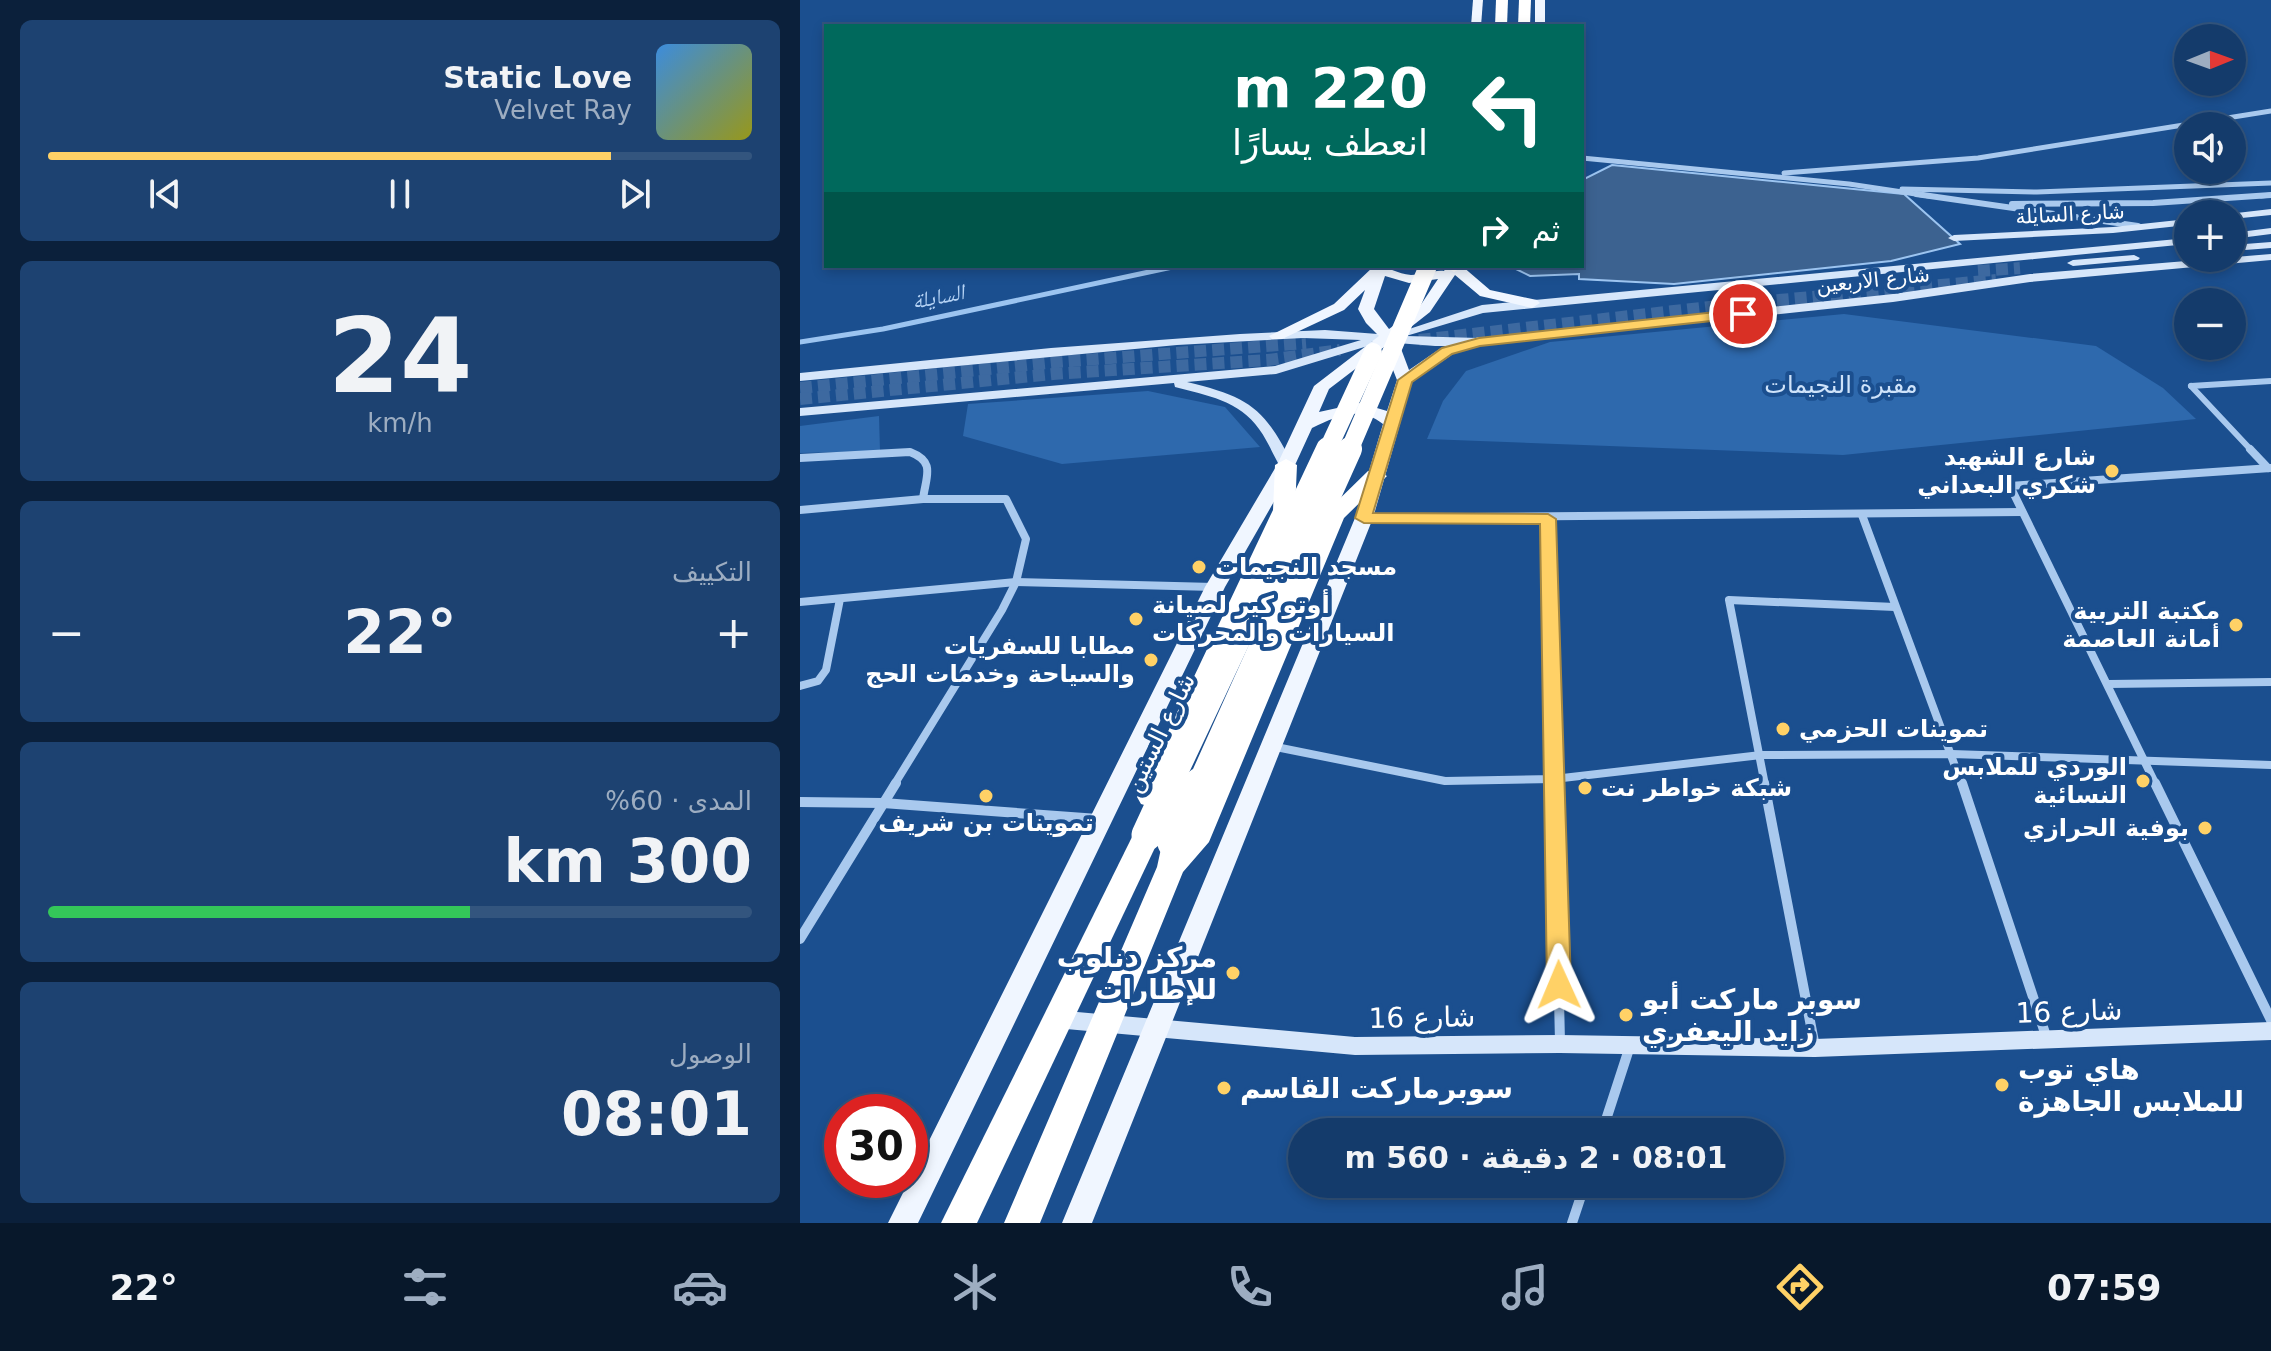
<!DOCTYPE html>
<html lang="ar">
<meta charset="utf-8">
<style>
:root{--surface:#143b6b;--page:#1d4271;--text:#f1f3f6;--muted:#9dadc1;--line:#33557e;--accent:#ffd166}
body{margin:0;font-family:"DejaVu Sans","Noto Naskh Arabic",sans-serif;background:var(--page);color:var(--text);direction:rtl;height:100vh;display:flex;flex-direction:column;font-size:30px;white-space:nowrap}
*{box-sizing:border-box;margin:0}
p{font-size:26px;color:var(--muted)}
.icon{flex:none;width:44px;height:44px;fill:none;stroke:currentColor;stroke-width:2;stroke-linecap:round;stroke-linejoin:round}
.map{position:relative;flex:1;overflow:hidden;direction:ltr}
.side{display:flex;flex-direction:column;gap:20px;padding:20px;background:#0b203b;width:800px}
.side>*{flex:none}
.banner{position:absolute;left:24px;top:24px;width:760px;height:244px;border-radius:0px;box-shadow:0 4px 12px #0003,0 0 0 2px var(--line);direction:rtl;background:#00695c;color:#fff;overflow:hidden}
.needle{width:52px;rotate:89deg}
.fabs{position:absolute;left:1374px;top:24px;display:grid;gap:16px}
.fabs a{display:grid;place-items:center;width:72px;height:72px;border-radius:50%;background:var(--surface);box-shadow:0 4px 12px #0003,0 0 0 2px var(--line);font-size:40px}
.speed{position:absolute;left:24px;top:1094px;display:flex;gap:16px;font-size:40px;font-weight:700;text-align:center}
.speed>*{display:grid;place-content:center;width:104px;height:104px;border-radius:50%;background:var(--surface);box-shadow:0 4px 12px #0003,0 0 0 2px var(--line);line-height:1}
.speed .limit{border:12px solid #d22;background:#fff;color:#111}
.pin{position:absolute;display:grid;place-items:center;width:68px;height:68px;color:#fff;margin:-34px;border:4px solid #fff;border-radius:50%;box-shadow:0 2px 8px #0007}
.me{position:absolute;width:88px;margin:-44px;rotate:359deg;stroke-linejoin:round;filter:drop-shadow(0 0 6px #0008)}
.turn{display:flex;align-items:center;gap:28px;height:168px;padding:0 24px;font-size:36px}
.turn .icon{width:104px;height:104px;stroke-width:2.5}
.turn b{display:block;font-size:56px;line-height:68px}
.then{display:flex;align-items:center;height:76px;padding:0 24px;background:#0003;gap:16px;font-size:30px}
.big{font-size:60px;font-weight:700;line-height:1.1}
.side .card{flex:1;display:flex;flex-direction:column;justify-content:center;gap:12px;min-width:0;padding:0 28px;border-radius:12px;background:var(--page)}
.side .dial{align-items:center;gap:0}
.dial b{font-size:104px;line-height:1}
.song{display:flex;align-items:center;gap:24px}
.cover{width:96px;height:96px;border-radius:12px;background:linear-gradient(135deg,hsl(210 70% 55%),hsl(60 70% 35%))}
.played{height:8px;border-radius:4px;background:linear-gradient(90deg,var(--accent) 80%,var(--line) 80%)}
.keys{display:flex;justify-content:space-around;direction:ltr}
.heat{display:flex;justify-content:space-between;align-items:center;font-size:44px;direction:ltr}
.charge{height:12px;border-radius:6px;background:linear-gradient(90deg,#34c759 60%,var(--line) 0)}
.trip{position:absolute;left:488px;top:1118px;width:496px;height:80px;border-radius:40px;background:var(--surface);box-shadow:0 4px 12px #0003,0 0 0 2px var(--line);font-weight:700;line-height:80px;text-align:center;direction:rtl}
.dock{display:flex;height:128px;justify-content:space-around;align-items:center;background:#08182b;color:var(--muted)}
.dock .icon{width:56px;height:56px}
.dock .active{color:var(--accent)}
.dock b{font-size:36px;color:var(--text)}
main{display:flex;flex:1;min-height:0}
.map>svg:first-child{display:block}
</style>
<main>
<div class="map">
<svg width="1471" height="1223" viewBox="0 0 1471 1223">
<rect width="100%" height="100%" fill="#1b4f8f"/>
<g fill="#2e69ad">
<path d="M1044,314L1296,346L1363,388L1396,419L1043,455L627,439L643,401L666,371L750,342Z"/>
<path d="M348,391L425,407L460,447L262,464L163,436L168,404Z"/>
<path d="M79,416L80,451L0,453V426Z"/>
</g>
<path fill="#3c6290" stroke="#9cc4f0" stroke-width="2" d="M812,165L1104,194L1160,244L1091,261L874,284L779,279V274L730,276L714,268L782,266V180Z"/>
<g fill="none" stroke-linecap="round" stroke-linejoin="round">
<path stroke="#9cc4f0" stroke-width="5" d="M0,342L83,329L377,266"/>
<g stroke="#3d69a0" stroke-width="12" stroke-dasharray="12 6" stroke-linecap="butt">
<path d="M1178,271L1220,268"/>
<path d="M619,340L936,304L1196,280"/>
<path d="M0,388L258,362L506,343"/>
<path d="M0,399L253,374L468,360L540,350"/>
</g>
<g stroke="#a9c9ee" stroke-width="5">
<path d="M782,158L1049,184L1129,196"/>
<path d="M984,173L1178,158L1471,111"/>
<path d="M1102,189L1237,192L1471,183"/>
<path d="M1461,196L1471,195"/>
</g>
<g stroke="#a9c9ee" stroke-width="6">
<path d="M1116,194L1338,226"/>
<path d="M1212,204L1353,203L1471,195"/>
<path d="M1391,386L1452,451"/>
<path d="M1391,386L1471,381"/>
</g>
<g stroke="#a9c9ee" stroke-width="8">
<path d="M1450,449L1468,468"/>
<path d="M0,458L110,452C136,462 126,476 123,499"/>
<path d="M0,510L123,499H206L226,539L216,582L202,610L94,785"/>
<path d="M1062,515L1162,785"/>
<path d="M564,518L1222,512"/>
<path d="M748,519L754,785"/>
<path d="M0,602L216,582L414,587"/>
<path d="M1308,684L1471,682"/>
<path d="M0,686L18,681L26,670L40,599"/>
<path d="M471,746L645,781L754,779L961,755L1152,754L1471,765"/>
<path d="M965,785L929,600L1095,607"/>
<path d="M1356,785L1210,486L1471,468"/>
</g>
<g stroke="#a9c9ee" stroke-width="10">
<path d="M754,783L760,1042"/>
<path d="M964,783L1015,1047"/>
<path d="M1162,783L1247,1039"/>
<path d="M1355,783L1471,1020"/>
<path d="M0,802L83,803L298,819"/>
<path d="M0,939L96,783"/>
<path d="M802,1132L830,1046"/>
<path d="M772,1223L785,1184"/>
</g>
<g fill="#d6e6fa" fill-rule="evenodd">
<path d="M1471,209V215L1432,219V214H1428Z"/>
<path d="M1388,219V225L1313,233L1154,241L1148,238L1154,235L1313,227Z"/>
<path d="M1471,228V234L1432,239V233Z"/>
<path d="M1388,238V244L683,313L606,336L679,338L1093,294L1230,274L1471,254V260L1230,282L1093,302L679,346H635L572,341L571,345L476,374L387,382C449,397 464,407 493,465L486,469L481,468C473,455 468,441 459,429C440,401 406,395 375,387L374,383L0,416V408L475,366L561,340L503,338L377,345L0,381V373L251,348L440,334L525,330L591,335L682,305Z"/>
<path d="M1471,242V248L1432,251V245Z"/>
<path d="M1334,255L1340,258L1338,260L1273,266L1267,263L1273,260Z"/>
<path d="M255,1010L555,1037L760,1035L1015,1039L1471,1022V1040L1015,1057L760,1053L555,1055L255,1028L247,1025L244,1019L247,1013Z"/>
</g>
<g fill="#f0f6ff" fill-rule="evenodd">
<path d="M673,0H683L681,26H671Z"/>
<rect x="735" y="0" width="10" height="26"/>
<path d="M574,266C589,266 597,274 611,275C622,275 633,270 644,271L647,266H662L690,290L737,300L740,303L732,308L680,296L655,275L630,312L597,338L609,370L641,348L679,337L687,342L653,354L612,382L573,518L292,1223H262L555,518L583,424C559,405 537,416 512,428L495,465L425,587L118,1223H88L405,587L477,465L514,386L579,336L566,323L558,309L565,290L544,310L482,339H472L469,336L534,304ZM585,276L609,283L638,279L620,306L589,329L574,309ZM584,347L597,380L587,411L560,403L519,412L529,389Z"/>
</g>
<g fill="#fff" fill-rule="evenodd">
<path d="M696,0H708L707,26H695Z"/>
<path d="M719,0H731L730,26H718Z"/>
<path d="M644,266H662L663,267L654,272Z"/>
<path d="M486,459L497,465L495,510L365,797L361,804L351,807L341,804L337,797L473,510L475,465Z"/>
<path d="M576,470L587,476L544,518L409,842L383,872L240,1223H204L357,867L362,844L378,842L383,836L523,515L568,471Z"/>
<path d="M347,825L357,828L361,835L177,1223H141L333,835L337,828Z"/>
</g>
<g stroke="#fff" stroke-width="18">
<path d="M527,451L573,352"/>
<path d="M549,451L628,266"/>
</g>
<g stroke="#fff" stroke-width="24">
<path d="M370,785L528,449"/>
<path d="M399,785L550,449"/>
</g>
<g stroke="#fff" stroke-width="31">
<path d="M347,835L371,783"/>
<path d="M373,843L400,783"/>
</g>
</g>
<path fill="#ffd166" stroke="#a68842" stroke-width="2" d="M943,309L948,311V317L680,346L652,354L612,382L573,513L748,514L756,519L771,985L767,992H750L747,985L740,524L564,523L555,518L598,380L642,348L679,338Z"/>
<g fill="#ffd166" stroke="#1b4f8f" stroke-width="3">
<circle cx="1312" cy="471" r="8"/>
<circle cx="399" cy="567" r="8"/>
<circle cx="336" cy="619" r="8"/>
<circle cx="1436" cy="625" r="8"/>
<circle cx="351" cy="660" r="8"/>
<circle cx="983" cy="729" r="8"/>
<circle cx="1343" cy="781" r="8"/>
<circle cx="785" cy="788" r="8"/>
<circle cx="186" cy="796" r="8"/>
<circle cx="1405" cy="828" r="8"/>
<circle cx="433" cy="973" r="8"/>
<circle cx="826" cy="1015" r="8"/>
<circle cx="1202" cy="1085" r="8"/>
<circle cx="424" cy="1088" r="8"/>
</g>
<g text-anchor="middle" stroke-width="8" stroke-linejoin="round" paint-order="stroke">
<g font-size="20" fill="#fff" stroke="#1b4f8f">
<text transform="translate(1270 214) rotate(-3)" y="7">شارع السايلة</text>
<text transform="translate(1073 280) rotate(-6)" y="7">شارع الاربعين</text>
</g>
<g font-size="22" font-style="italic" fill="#b5d3f5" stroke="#1b4f8f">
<text transform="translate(138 296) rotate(-11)" y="8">السايلة</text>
</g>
<g font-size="24" fill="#cfe3fa" stroke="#1b4f8f">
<text x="1041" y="393">مقبرة النجيمات</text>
</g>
<g font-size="24" font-weight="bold" fill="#fff" stroke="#1b4f8f" text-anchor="end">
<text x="1296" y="465">شارع الشهيد<tspan x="1296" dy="28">شكري البعداني</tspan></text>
<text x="415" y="575" text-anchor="start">مسجد النجيمات</text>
<text x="352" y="613" text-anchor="start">أوتو كير لصيانة<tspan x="352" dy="28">السيارات والمحركات</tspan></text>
<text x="1420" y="619">مكتبة التربية<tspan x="1420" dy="28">أمانة العاصمة</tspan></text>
<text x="335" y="654">مطابا للسفريات<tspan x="335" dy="28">والسياحة وخدمات الحج</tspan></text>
<text x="999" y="737" text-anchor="start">تموينات الحزمي</text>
<text x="1327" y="775">الوردي للملابس<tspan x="1327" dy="28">النسائية</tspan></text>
<text x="801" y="796" text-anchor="start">شبكة خواطر نت</text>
<text x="186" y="831" text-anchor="middle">تموينات بن شريف</text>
<text x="1389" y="836">بوفية الحرازي</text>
</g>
<g font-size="24" fill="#fff" stroke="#1b4f8f">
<text transform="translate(360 733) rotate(-64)" y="8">شارع الستين</text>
</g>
<g font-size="28" font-weight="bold" fill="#fff" stroke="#1b4f8f" text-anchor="start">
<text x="417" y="967" text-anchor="end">مركز دنلوب<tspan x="417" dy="32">للإطارات</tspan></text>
<text x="842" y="1009">سوبر ماركت أبو<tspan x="842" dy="32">زايد اليعفري</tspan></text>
<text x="1218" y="1079">هاي توب<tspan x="1218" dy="32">للملابس الجاهزة</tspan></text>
<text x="440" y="1098">سوبرمارکت القاسم</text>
</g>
<g font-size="28" fill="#fff" stroke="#1b4f8f">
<text transform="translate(1269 1011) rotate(-2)" y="10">شارع 16</text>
<text transform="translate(622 1017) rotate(-1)" y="10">شارع 16</text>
</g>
</g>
</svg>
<div class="fabs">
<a><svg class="needle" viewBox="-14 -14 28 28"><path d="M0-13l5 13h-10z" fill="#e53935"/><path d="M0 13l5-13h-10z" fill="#9dadc1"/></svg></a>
<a><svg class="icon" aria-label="sound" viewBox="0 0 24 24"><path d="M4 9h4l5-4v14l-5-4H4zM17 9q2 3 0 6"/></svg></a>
<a>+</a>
<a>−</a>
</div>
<div class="speed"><div class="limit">30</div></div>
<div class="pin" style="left:943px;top:314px;background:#d93025"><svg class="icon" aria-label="arrive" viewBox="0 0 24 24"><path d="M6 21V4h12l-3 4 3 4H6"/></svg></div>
<svg class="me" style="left:759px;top:985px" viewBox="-20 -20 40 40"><path d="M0-17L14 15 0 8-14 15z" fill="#ffd166" stroke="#fff" stroke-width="4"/></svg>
<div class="trip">08:01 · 2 دقيقة · 560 m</div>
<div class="banner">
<div class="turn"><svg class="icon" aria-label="left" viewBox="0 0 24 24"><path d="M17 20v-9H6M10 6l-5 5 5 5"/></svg><div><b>220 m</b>انعطف يسارًا</div></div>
<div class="then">ثم<svg class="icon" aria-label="right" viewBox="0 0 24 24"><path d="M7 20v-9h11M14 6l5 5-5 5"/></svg></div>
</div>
</div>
<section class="side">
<div class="card">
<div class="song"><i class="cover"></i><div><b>Static Love</b><p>Velvet Ray</p></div></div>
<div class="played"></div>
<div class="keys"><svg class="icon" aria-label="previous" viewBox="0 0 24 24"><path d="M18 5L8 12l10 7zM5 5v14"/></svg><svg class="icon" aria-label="pause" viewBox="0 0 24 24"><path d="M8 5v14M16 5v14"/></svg><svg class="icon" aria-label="next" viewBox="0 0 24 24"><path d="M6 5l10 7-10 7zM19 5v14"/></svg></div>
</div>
<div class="card dial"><b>24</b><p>km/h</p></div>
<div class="card"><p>التكييف</p>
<div class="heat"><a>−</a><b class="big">22°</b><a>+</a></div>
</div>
<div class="card"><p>المدى · 60%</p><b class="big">300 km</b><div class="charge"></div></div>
<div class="card"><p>الوصول</p><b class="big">08:01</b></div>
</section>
</main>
<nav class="dock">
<b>07:59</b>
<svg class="icon active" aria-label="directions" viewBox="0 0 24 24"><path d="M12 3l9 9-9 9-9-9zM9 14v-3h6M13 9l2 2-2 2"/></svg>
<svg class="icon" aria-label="music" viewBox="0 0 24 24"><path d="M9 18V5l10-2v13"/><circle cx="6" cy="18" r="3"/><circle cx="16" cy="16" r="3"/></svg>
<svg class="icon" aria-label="phone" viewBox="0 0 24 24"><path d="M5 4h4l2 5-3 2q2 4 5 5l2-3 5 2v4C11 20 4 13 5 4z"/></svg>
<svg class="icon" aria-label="climate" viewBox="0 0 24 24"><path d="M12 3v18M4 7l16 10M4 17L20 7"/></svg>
<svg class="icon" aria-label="car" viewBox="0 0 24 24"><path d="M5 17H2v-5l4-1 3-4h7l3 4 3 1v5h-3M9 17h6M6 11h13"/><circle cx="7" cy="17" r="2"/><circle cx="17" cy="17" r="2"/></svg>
<svg class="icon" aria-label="filters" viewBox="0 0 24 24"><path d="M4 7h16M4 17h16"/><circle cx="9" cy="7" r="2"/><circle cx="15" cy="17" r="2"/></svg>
<b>22°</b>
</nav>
